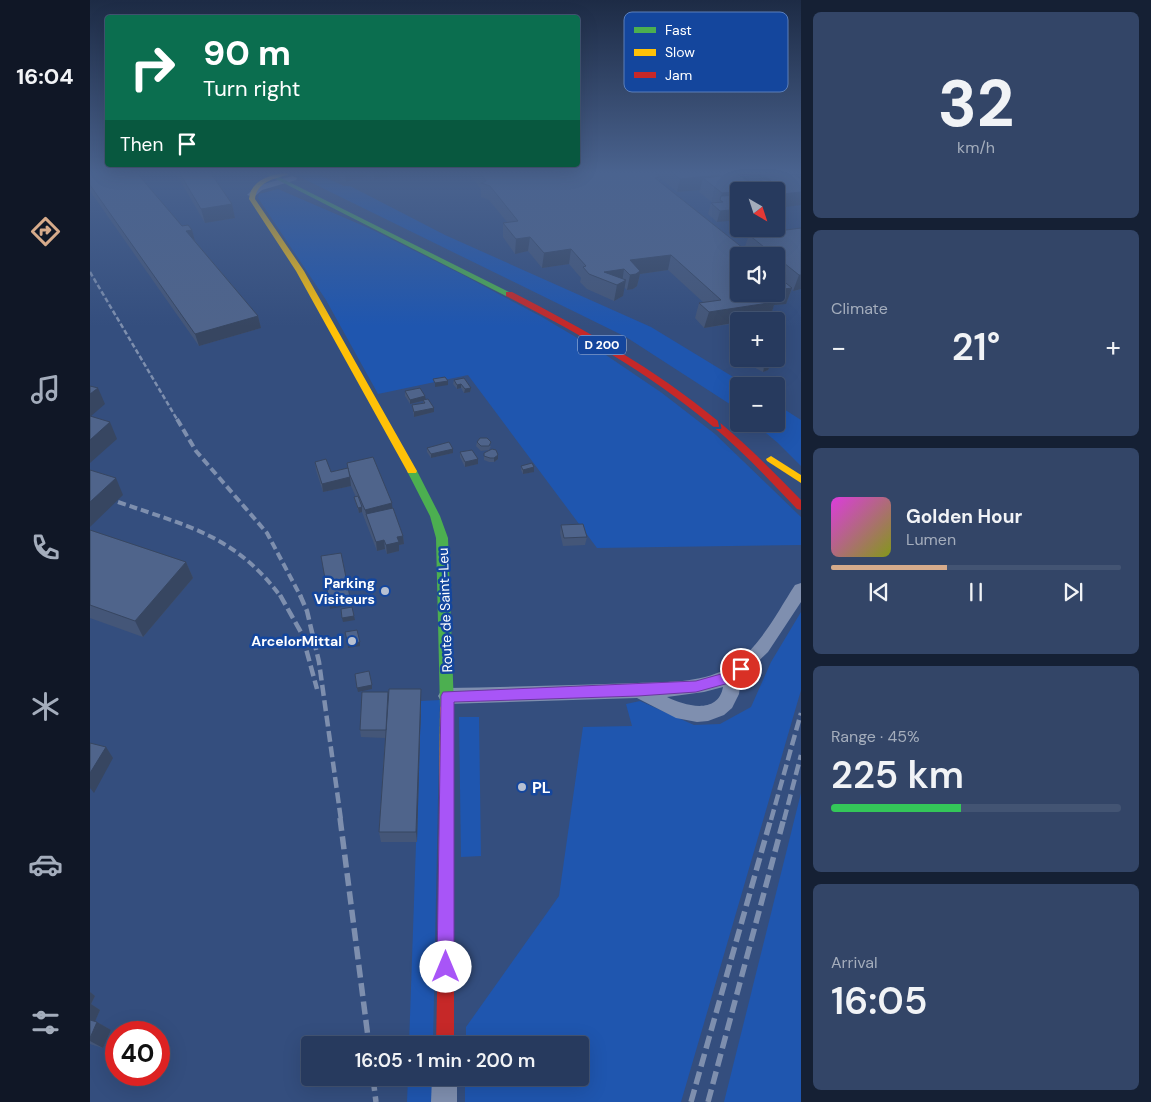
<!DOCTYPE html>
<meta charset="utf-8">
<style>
:root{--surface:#273a5e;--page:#334567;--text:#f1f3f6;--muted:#a4adbc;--line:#435473;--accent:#d6ab8b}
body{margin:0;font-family:"DM Sans",sans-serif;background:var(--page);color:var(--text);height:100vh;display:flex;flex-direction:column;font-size:19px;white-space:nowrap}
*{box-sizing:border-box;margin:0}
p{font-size:16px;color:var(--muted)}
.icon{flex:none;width:28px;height:28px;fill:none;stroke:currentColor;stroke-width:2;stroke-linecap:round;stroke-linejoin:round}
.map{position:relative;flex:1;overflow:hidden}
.sheet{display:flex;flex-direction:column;gap:12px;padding:12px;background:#152034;width:350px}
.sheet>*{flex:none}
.guide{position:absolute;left:15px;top:15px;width:475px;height:152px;border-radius:5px;box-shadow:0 5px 20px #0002,0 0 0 1px var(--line);background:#0b6e4f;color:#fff;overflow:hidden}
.needle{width:32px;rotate:141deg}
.tools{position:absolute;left:640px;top:182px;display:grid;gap:10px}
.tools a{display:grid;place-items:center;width:55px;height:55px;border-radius:5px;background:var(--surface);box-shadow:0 5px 20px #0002,0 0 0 1px var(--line);font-size:25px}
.speed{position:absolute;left:15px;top:1021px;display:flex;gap:10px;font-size:25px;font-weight:700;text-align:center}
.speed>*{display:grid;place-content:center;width:65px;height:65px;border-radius:50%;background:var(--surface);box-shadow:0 5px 20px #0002,0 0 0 1px var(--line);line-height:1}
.speed .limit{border:8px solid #d22;background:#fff;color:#111}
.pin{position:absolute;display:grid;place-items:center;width:42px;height:42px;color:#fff;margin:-21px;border:2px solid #fff;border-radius:50%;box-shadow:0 1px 5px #0007}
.me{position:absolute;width:55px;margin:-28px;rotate:0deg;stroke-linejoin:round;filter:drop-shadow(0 0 4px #0008)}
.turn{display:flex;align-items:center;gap:18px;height:105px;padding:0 15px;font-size:22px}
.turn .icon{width:65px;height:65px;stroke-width:2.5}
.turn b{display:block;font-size:35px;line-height:42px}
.then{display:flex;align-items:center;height:48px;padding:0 15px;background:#0003;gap:10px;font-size:19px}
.big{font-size:38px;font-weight:600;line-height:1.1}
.sheet .widget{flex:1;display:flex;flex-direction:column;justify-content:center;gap:8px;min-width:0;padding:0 18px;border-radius:8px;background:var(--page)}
.sheet .dial{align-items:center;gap:0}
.dial b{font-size:65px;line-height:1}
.song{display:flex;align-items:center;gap:15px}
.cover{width:60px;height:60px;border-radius:8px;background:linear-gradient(135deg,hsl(300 70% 55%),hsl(70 70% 35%))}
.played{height:5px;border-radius:2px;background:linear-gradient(90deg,var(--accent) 40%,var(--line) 40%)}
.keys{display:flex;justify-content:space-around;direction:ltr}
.heat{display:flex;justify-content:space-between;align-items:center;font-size:28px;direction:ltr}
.charge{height:8px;border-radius:4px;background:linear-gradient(90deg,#34c759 45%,var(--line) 0)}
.trip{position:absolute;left:211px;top:1036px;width:288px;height:50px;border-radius:5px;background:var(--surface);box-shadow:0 5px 20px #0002,0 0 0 1px var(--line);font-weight:600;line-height:50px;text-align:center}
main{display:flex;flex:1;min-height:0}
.menu{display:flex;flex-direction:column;width:90px;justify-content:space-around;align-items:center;background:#101726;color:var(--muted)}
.menu .icon{width:35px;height:35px}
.menu .selected{color:var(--accent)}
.menu b{font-size:22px;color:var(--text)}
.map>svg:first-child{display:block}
</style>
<main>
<nav class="menu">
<b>16:04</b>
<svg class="icon selected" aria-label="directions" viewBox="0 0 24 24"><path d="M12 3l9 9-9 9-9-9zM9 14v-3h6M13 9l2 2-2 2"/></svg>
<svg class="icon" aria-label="music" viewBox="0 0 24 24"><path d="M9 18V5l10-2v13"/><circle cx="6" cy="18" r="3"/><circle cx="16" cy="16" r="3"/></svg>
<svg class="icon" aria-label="phone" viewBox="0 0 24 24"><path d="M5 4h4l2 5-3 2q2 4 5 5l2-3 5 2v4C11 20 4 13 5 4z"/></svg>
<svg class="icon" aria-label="climate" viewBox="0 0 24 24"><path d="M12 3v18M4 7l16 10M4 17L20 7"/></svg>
<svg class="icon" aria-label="car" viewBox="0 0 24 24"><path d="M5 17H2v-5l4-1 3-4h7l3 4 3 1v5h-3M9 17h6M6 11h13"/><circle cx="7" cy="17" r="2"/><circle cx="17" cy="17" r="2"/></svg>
<svg class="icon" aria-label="filters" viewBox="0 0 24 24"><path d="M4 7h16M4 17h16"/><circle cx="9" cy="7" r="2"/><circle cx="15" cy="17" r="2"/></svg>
</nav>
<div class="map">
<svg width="711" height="1102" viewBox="0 0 711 1102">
<rect width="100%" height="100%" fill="#344e7e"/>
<g fill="#1f56af">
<path d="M208,172H223L254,186H260L355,235L561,327L658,386H649V410L536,337L210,177L205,174Z"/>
<path d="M188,189L283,230L371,274L452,317L516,355L572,393L625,434L711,517V545L507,548L378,375L288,394L236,300L168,198L169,194Z"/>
<path d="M686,404L711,420V466L688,443L665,424H686Z"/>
<path d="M711,612V690L591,1102H375V1078H490V1045H376V1027L469,896L493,727L542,726L536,704L550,701L604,725L630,724L661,707L681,662Z"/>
<path d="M350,700L343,1045H319L331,701Z"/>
<path d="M369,717H389L391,856L371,857Z"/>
<path d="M711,793V1102H634Z"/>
<path d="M318,1078H343L342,1102H317Z"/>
</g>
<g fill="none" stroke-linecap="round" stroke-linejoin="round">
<g fill="#7f8faf" fill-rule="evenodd">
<path d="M203,176L207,178L206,180L172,190L164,197L157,195L166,186Z"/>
<path d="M711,583V602L678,652L651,678L649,694L642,708L634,715L618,721L607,722L586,718L547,698L357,704L351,701L348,696L351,691L357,688C420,687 484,685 547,683C575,682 610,683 636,669C668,652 686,614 705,585ZM633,687C628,715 595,706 577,697L614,692Z"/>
<path d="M342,1078H367V1102H341Z"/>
</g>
<g fill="#4caf50" fill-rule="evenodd">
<path d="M172,172H179L423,294L416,296Z"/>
<path d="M322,468L327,471L350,516L358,538L364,708L362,712L357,714L352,712L350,708L346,538L340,516L317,471Z"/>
</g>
<g fill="#ffc107" fill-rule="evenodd">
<path d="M195,172L198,174L197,175C183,179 167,182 165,199L214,271L327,471L326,473H318L317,471L206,271L159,199C161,180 179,176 195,172Z"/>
<path d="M681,456L711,475V483L677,461L676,459Z"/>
<path d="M357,702L362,704L364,708V944L362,950L356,952L350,950L348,944L350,708L352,704Z"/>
</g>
<g fill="#c62828" fill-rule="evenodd">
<path d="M416,292H422C494,329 565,369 628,421C657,445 684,472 711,500V510L707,509C679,479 651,450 620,424C557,372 488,333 416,296Z"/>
<path d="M356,936L362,938L364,944V1045H346L348,944L350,938Z"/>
</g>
<path stroke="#7e8fae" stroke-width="2.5" stroke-dasharray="5 2.5" stroke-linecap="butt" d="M0,272L88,421"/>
<g stroke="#7e8fae" stroke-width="4" stroke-dasharray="8 4" stroke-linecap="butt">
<path d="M87,419L106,451L177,533L211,597"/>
<path d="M28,502C97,526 145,535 191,597"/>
</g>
<g stroke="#7e8fae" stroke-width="4.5" stroke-dasharray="11 4.5" stroke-linecap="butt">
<path d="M190,595L212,634L227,689"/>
<path d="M210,595L217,611L229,662L251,820"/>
<path d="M681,820L711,713"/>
<path d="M694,820L711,755"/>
</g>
<g stroke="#7e8fae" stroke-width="5.5" stroke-dasharray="13 5.5" stroke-linecap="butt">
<path d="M250,818L279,1045"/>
<path d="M283,1078L286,1102"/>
<path d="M601,1102L681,818"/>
<path d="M618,1102L694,818"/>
</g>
</g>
<g fill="#445678" fill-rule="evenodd">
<path d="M0,172L92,226L102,230L105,241L168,316L171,328L109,346L0,191Z"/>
<path d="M85,172H120L142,204L145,218L115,223Z"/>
<path d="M249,172L275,177L256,182L249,179Z"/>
<path d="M275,172H298V177L284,180Z"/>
<path d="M378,172H646L647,174L658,181L660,173L656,174L653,172H699L711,179L688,208L686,207V191H649L627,222L618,214L621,203H623L609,192L610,190L587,192L570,178L569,181L654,249L659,235L711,228V289L703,291L702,289L696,304L684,305L680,318L614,328L605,318L609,303L613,302L578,270L550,274L547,286L543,289L537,290L534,287L533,296L524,301L497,289L490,282L491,278L479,264L452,268L438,251L425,254L413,237V223L417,222L399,200L391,197V189ZM649,256H686V294Z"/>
<path d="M660,360L680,366L678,370L673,372L658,364Z"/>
<path d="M364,380L381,388L380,392L374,393L371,388L367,389L363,384Z"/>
<path d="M315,391L335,396V399L344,408V412L324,417L322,405L333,403V401L320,404L315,396Z"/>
<path d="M387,442L401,446L399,450L391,451L386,446Z"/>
<path d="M337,448L363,449V453L341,458L337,452Z"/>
<path d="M370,452L388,459V464L375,467L370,457Z"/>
<path d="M394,453L408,455V459L404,462H399L394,460Z"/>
<path d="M225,462L241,472L258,468L257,463L303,508L313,536L314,544L309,545V551L297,554L295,549L287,551L272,512L269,513L265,501L264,497H266L261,486L233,492L226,470Z"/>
<path d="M431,466L444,467V472L433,474L431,470Z"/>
<path d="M471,525L497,537L495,545L473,546L470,533Z"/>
<path d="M0,530L96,562L103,578L53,637L0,618Z"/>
<path d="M331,701L327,842H291L289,832L295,738L271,737L270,730Z"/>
<path d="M0,992L5,996L1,1004L10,1010L5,1021L7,1022L21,1030L13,1048L0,1044Z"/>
</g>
<g fill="#374661">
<path d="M267,172H274L275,177L256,182L255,175Z"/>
<path d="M288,172H298V177L284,180V173Z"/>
<path d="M656,172H661L660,173L656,174Z"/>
<path d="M629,175L626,188L613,178L610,190L587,192L590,179Z"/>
<path d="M671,189L670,191H651Z"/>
<path d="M649,191V205L633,202L630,200L632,193Z"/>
<path d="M711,192V205L688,208L692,194Z"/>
<path d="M142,204L145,218L115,223L111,209Z"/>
<path d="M649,209V220L627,222L630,211Z"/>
<path d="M102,230L105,241L96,231Z"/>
<path d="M440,237L438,251L425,254L426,239Z"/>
<path d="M481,249L479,264L452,268L454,253Z"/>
<path d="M581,255L578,270L550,274L547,286L543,289L537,290L540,275V260Z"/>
<path d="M534,269L532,283L536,280L533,296L524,301L527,285L514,272Z"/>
<path d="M709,275H711V289L703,291Z"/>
<path d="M702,288L696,304L684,305L680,318L656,321H649V322L614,328L619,312L674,294H686V290Z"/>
<path d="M168,316L171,328L109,346L105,334Z"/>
<path d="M680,366L678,370L673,372L674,368Z"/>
<path d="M358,381V385L345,387V383Z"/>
<path d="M371,384V388L367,389V385Z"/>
<path d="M8,388L15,404L0,417V394Z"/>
<path d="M381,388L380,392L374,393L375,389Z"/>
<path d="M335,396L336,400L320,404V400Z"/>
<path d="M344,408V412L324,417V412Z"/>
<path d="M20,422L27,439L0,463V440Z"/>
<path d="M363,449V453L341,458V454Z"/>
<path d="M408,455V459L404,462V458Z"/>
<path d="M388,459V464L375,467V462Z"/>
<path d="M444,467V472L433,474V470Z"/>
<path d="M260,477L261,486L233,492L232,484Z"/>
<path d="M26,478L33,495L0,527V502Z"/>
<path d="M302,503L303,516L276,514L275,510Z"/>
<path d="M272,507V512L269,513L268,508Z"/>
<path d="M313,536L314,544L309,545V551L297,554L296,545L307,537Z"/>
<path d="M294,540L295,549L287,551L286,542Z"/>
<path d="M96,562L103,578L53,637L45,621Z"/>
<path d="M260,597L261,605L240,609L239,601Z"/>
<path d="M264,616L265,620L253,622L252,618Z"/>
<path d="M270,642V646L258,648V644Z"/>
<path d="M282,685V689L268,692L267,688Z"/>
<path d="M331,689V701L327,842L326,832Z"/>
<path d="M16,747L23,758L4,793L0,788V773Z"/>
<path d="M0,992L5,996L1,1004L10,1010L3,1026L0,1024Z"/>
<path d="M7,1022L21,1030L13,1048L0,1041V1038Z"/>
</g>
<g fill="#4f648b" stroke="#374661">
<path d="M0,172H46L92,226L98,225L102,230L96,231L168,316L105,334L0,185Z"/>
<path d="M89,172H120L142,204L111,209Z"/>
<path d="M249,172H267L255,175Z"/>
<path d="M389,172H564L570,177L565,178L663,256H649V294H676L685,302L619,312L609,303L631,300L581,255L540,260L550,271L546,274L540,275L534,269L514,272L536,280L527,285L499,274L493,267L496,266L481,249L454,253L440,237L426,239L413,223L428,221L400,186L391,183L396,181Z"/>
<path d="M582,172H646L647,173H646L671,189L632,193L613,178L632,176L629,175L590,179Z"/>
<path d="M668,172H699L711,179V192L692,194L669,179H675L681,181L676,177L672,178L668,174H671Z"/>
<path d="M649,195V209L630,211L621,203L633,202L630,200L631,196Z"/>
<path d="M711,228V275H709L659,235Z"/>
<path d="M686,275L702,288L686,290Z"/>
<path d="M662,359H670L672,360H670L680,366L674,368L660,360Z"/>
<path d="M355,377L358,381L345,383L343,379Z"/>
<path d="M374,378L381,388L375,389L371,384L367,385L364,380Z"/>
<path d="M0,386L8,388L0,394Z"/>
<path d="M330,388L335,396L320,400L315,391Z"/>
<path d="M338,399L344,408L324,412L322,405L335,403L333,400Z"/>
<path d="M0,416L20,422L0,440Z"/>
<path d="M390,438H397L401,442L399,446H391L387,442Z"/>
<path d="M359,442L363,449L341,454L337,448Z"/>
<path d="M402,449L406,450L408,455L404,458H400L394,456V453Z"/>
<path d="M382,450L388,459L375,462L370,452Z"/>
<path d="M283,457L302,503L275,510L259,473L257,463Z"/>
<path d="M236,459L241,472L258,468L260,477L232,484L225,462Z"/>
<path d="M442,463L444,467L433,470L431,466Z"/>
<path d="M0,470L26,478L0,502Z"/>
<path d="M268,496L272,507L268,508L264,497Z"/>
<path d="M303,508L313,536L307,537L309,542L296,545L294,540L286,542L276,514Z"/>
<path d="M493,524L497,537L474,538L471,525Z"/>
<path d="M0,530L96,562L45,621L0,605Z"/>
<path d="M251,553L260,597L239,601L231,556Z"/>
<path d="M262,607L264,616L252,618L251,609Z"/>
<path d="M267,630L270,642L258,644L255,632Z"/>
<path d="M279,671L282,685L267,688L265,674Z"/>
<path d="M299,689H331L326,832H289Z"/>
<path d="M272,692H298L296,730H270Z"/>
<path d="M0,743L16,747L0,773Z"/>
<path d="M0,1020L7,1022L0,1038Z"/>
</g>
<defs><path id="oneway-chevron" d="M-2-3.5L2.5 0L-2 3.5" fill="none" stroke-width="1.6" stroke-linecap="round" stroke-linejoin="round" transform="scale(1.25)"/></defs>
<use stroke="#1c5691" href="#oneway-chevron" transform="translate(628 426) rotate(40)"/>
<linearGradient id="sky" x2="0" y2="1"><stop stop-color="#1d2b45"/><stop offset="0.53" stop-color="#4a638f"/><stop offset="1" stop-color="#4a638f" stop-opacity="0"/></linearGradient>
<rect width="711" height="326" fill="url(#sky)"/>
<path fill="#a855f7" stroke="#6d37a1" d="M651,663L655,665L657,669L655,673L639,683L606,692L548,696L364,702V967L362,973L356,975L349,973L347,967L351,696L353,692L606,681L631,674Z"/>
<g fill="#b8c1d2" stroke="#14469d" stroke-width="2">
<circle cx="295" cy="591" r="5"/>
<circle cx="262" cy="641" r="5"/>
<circle cx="432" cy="787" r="5"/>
</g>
<g text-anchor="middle" stroke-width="5" stroke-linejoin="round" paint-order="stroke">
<rect fill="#14469d" stroke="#b8c8e2" stroke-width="1" x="488" y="335.5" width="48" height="19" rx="4"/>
<g font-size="12" font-weight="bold" fill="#fff">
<text x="512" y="349">D 200</text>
</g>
<g font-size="14" font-weight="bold" fill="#fff" stroke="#14469d" text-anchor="end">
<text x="285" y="588">Parking<tspan x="285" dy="16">Visiteurs</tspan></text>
<text x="252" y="646">ArcelorMittal</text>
</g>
<g font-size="14" fill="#fff" stroke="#14469d">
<text transform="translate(355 610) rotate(-92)" y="5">Route de Saint-Leu</text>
</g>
<g font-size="16" font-weight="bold" fill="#fff" stroke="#14469d" text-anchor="start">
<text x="442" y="793">PL</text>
</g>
</g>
<rect x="534" y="12" width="164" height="80" rx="8" fill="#14469d" stroke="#5a7eba" stroke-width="1"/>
<rect x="544" y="27" width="22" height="6" fill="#4caf50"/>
<rect x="544" y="49" width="22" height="7" fill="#ffc107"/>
<rect x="544" y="72" width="22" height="6" fill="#c62828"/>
<g font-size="14" fill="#fff">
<text x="575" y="35">Fast</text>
<text x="575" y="57">Slow</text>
<text x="575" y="80">Jam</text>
</g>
</svg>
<div class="tools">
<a><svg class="needle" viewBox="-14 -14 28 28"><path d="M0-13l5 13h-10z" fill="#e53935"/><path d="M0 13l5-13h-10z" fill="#a4adbc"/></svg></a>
<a><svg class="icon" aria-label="sound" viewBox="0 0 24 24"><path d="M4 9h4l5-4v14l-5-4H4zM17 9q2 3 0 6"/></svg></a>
<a>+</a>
<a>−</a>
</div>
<div class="speed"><div class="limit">40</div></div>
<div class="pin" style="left:651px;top:669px;background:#d93025"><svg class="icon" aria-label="arrive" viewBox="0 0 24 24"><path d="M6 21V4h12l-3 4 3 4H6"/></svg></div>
<svg class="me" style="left:356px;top:967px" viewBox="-20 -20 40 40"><circle r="19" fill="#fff"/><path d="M0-13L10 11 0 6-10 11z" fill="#a855f7"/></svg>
<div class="trip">16:05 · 1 min · 200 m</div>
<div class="guide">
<div class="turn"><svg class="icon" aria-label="right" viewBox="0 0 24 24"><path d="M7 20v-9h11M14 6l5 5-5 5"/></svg><div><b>90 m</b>Turn right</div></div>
<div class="then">Then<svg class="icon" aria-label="arrive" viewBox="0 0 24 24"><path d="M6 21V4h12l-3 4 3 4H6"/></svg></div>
</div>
</div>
<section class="sheet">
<div class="widget dial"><b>32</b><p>km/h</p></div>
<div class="widget"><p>Climate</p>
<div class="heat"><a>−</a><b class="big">21°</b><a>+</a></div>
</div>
<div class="widget">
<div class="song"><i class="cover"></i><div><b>Golden Hour</b><p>Lumen</p></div></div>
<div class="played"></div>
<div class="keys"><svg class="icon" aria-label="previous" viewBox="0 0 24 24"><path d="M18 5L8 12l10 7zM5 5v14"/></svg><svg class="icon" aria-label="pause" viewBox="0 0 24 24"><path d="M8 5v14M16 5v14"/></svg><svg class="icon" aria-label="next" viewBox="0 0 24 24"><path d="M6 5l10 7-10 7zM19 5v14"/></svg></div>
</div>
<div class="widget"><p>Range · 45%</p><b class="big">225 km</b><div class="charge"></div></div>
<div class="widget"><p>Arrival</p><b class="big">16:05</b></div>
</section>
</main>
